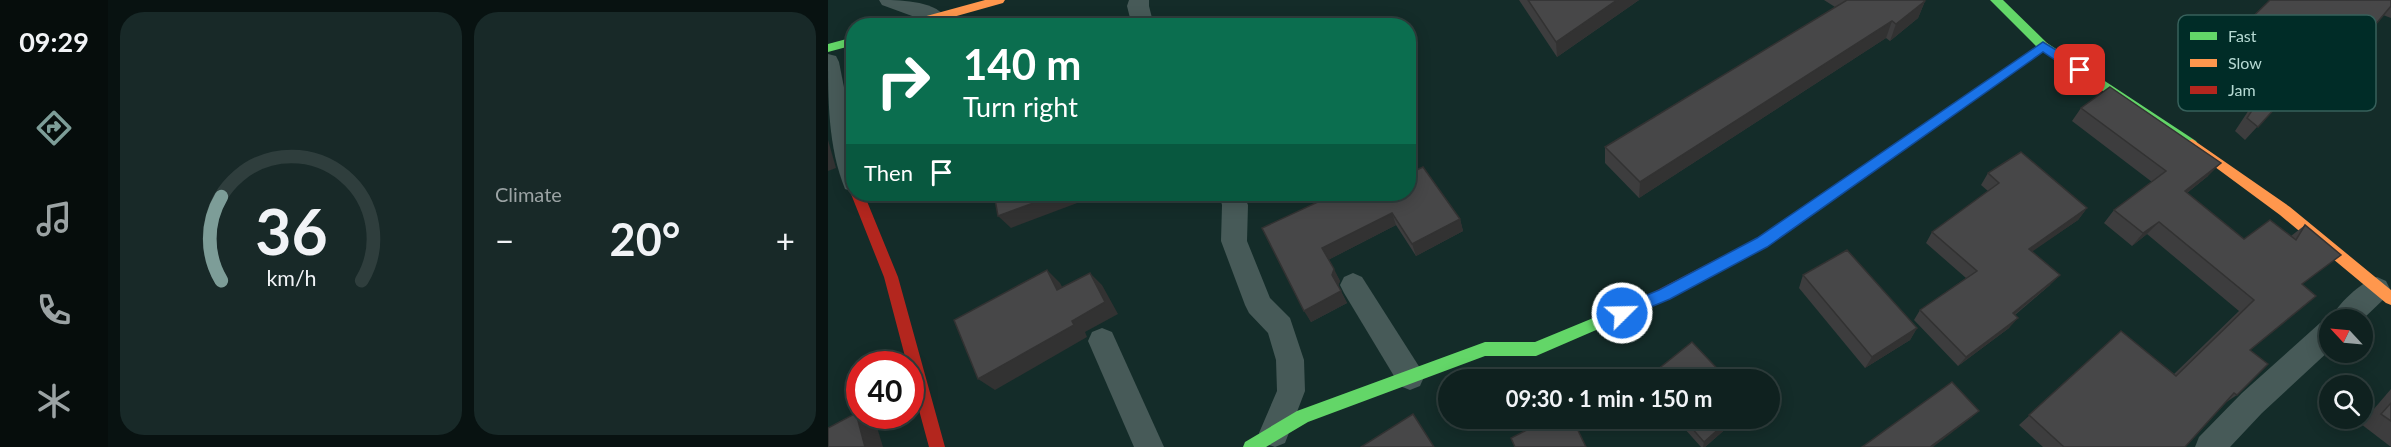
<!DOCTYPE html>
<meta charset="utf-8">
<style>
:root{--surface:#0f211f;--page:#182928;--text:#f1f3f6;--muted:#9ba3a4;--line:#2f3e3d;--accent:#7d9d98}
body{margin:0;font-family:Lato,sans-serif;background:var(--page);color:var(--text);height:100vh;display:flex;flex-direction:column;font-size:22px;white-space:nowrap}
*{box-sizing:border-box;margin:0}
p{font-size:20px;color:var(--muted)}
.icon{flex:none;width:33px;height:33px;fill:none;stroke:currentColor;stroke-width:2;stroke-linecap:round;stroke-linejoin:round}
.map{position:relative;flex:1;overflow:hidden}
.side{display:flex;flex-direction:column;gap:12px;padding:12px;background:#081211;width:720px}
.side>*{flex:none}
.top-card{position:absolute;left:18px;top:18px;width:570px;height:183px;border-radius:24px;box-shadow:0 3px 15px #0003,0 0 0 2px var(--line);background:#0b6e4f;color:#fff;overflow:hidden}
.needle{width:39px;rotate:296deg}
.tools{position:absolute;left:1491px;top:309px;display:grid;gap:12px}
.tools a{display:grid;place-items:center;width:54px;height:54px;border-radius:50%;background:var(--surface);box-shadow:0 3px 15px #0003,0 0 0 2px var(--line);font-size:30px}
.speed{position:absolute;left:18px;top:351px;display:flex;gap:12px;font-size:30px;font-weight:700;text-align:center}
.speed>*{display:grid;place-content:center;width:78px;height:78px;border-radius:50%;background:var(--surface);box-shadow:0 3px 15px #0003,0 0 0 2px var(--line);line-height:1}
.speed .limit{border:9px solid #d22;background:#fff;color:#111}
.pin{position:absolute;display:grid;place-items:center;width:51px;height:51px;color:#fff;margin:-26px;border-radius:12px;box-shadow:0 3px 9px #0006}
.me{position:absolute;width:66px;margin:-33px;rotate:67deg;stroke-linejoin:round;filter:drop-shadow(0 0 4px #0008)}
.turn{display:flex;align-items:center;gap:21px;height:126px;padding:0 18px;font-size:27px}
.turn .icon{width:78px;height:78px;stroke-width:2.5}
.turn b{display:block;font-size:42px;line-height:51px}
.then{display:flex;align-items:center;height:57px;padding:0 18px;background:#0003;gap:12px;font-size:22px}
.big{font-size:45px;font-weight:700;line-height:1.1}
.side .widget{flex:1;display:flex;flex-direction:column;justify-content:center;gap:9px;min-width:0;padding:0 21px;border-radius:24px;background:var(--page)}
.side .dial{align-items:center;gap:0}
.dial svg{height:156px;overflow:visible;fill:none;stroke:var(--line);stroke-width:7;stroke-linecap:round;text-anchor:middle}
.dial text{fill:var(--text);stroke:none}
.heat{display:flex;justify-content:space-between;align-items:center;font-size:33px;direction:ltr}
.side .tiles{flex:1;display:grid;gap:12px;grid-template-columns:repeat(2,1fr)}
.trip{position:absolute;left:610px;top:369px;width:342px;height:60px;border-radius:30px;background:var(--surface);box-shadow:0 3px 15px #0003,0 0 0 2px var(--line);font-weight:700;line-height:60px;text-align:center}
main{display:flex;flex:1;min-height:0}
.tab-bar{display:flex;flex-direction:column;width:108px;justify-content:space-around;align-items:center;background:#060d0c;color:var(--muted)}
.tab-bar .icon{width:42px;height:42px}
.tab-bar .on{color:var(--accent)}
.tab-bar b{font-size:27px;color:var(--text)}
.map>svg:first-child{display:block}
</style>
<main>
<nav class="tab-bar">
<b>09:29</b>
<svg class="icon on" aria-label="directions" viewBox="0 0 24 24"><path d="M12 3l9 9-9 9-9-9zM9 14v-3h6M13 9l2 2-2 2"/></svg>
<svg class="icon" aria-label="music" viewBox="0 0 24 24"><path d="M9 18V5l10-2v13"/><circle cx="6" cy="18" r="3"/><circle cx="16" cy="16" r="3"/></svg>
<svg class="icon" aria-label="phone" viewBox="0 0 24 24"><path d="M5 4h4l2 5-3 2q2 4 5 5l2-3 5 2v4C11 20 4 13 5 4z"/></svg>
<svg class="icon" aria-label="climate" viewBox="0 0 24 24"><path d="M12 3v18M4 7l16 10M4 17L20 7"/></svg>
</nav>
<section class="side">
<div class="tiles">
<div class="widget dial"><svg viewBox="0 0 100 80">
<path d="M14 69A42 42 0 1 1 86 69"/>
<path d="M14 69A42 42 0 0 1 14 26" stroke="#7d9d98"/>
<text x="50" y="56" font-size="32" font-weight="700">36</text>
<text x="50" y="72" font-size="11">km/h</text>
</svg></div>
<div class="widget"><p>Climate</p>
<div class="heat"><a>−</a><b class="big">20°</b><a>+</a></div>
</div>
</div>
</section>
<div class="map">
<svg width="1563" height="447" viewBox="0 0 1563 447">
<rect width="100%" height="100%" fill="#142c29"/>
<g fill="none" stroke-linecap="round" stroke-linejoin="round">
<g fill="#475a58" fill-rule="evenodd">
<path d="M51,0C69,0 106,0 117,17L114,22L106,24L54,5Z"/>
<path d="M301,0H321V6L326,26H304L299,6Z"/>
<path d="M0,54L8,56L11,62L26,138V192L17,189C0,147 0,100 0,54Z"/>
<path d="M391,194H415L420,205L419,241L442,298L462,318L476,360L477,391L457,443L447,447L435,443L431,433L449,391L448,360L440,333L421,313L417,305L393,241L394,205Z"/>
<path d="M525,273L534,277L592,368L596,377L592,386L582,390L572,386L516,293L512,285L516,277Z"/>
<path d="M1549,277L1558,281L1562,289L1558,297L1534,320H1502C1510,303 1532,283 1549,277Z"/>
<path d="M1502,320V350L1434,413L1402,447H1367L1371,437L1414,393L1492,323Z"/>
<path d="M274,328L284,332L336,447H306L260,341L264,332Z"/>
</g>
<g fill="#63d668" fill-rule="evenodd">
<path d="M1162,0H1175L1219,43L1368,141L1370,144L1368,147H1360L1211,49Z"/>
<path d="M26,37V45L0,52V44Z"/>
<path d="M821,295L826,297L828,301L826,305L708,356H657L480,422L438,447H415L417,442L469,411L657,342H707Z"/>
</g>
<g fill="#ff974d" fill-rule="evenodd">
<path d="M157,0H177L175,3L93,26H72L73,23Z"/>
<path d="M1215,42L1219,43L1221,46L1219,49L1115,122H1107L1105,119L1107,116Z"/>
<path d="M1364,139L1462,207L1563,290V305L1558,303L1452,215L1360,147L1358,144L1360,141Z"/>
</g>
<g fill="#b3261e" fill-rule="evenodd">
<path d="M1111,114L1117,119L1115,122L939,246L826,305L821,307L816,305L814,301L816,297L929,238Z"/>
<path d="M25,190L26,194H36L70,277L117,447H101L82,377V364H79L56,277L23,194Z"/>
</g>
</g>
<g fill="#3d3d3e">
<path d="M691,0H811L729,57Z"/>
<path d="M996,0H1095L1097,1L1090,18L1062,41L1058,38L811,198L777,163V147L1007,7Z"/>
<path d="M1563,0V18L1555,15L1529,44L1513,36L1417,140L1407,131L1446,72L1398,46L1409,32Z"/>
<path d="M1253,108L1380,176L1359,193L1416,239L1463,236L1477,225L1474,284L1422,350L1409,395L1397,403L1357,447H1215L1191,425L1293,331L1346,374L1411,311L1319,234L1304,246L1276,223L1286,210L1324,182L1244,121Z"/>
<path d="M1160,173L1259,208L1250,220L1204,251L1222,285L1187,315L1181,328L1130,366L1086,320L1092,310L1138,278L1098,243L1104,232L1160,191L1153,185Z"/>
<path d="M531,199L632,219L635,231L588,256L568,225L500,260L512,281L510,286L519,303L483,322L434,228Z"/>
<path d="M975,275L1089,328L1082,340L1037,368L971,288Z"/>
<path d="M1563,389V447L1533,424Z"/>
<path d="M847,418H910L877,447H873Z"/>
</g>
<g fill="#323232">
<path d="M789,0H811L729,57L728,42Z"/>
<path d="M1097,1L1090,18L1062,41L1068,24Z"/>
<path d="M1064,21L1058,38L811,198L812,182Z"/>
<path d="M0,140L8,168L0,171Z"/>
<path d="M1393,163L1380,176L1345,204L1357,191Z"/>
<path d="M230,194H273L183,228L170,216Z"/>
<path d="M1259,208L1250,220L1192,260L1201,249Z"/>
<path d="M564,213L568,225L500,260L494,248Z"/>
<path d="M632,219L635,231L588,256L584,244Z"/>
<path d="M1331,222L1319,234L1304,246L1315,233Z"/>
<path d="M506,269L512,281L510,286L504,275Z"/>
<path d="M219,270L232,283L243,303L229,290Z"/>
<path d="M262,273L274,285L290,314L257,332L259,337L167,390L150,379L244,321Z"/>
<path d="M1232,275L1222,285L1176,323L1185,313Z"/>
<path d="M513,291L519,303L483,322L476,311Z"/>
<path d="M1190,318L1181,328L1130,366L1138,357Z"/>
<path d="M1089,328L1082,340L1037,368L1044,357Z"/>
<path d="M1151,411L1143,418L1105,447H1102Z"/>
<path d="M28,413L48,424L55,447H37Z"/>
<path d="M903,418H910L877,447H875L876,442Z"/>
</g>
<g fill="#474748" stroke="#323232" stroke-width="1.5">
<path d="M700,0H789L728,42Z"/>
<path d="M1019,0H1095L1097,1L1068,24L1064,21L812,182L777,147Z"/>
<path d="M1442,0H1563V6L1542,31L1525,22L1430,127L1419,118L1458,59L1409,32Z"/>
<path d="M1282,87L1393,163L1357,191L1416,239L1442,220L1468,240L1477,225L1513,255L1474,284L1488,296L1422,350L1440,364L1409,395L1406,393L1357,447H1236L1201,415L1293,331L1348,376L1426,300L1331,222L1315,233L1286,210L1338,171L1253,108Z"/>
<path d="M1193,152L1259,208L1201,249L1232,275L1185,313L1190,318L1138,357L1092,310L1149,271L1104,232L1171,183L1160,173Z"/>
<path d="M595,167L632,219L584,244L564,213L494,248L506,269L504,275L513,291L476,311L434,228L507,194H527L531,199L542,194H580V174Z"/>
<path d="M166,194H230L170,216Z"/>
<path d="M1019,250L1089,328L1044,357L975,275Z"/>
<path d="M219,270L229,290L262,273L277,302L244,321L246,325L150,379L126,320Z"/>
<path d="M864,342L900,380H820L819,378Z"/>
<path d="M1124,382L1151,411L1102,447H1034Z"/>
<path d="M1563,403V421L1553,414Z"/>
<path d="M28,413L37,447H0V428Z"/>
<path d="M585,414L606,447H533Z"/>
<path d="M722,418H744L758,447H687L683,438Z"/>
<path d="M855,418H903L876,442Z"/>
</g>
<path fill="#1a73e8" stroke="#114b97" stroke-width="1.5" d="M1215,42L1256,67V74H1248L1215,52L939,247L842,299L794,319L788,317L786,313L788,308L831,290L929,238Z"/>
<rect x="1350" y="15" width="198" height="96" rx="9" fill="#002c27" stroke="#37605b" stroke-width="1.5"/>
<rect x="1362" y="32" width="27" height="8" fill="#63d668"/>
<rect x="1362" y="59" width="27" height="8" fill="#ff974d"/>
<rect x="1362" y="86" width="27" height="8" fill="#b3261e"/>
<g font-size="16" fill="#b6dad4">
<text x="1400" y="42">Fast</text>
<text x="1400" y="69">Slow</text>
<text x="1400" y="96">Jam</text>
</g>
</svg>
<div class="tools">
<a><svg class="needle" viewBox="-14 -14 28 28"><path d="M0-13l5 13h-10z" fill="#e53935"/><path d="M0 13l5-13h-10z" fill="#9ba3a4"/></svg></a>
<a><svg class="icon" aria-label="search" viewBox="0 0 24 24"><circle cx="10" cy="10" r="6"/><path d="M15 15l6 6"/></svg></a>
</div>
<div class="speed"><div class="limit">40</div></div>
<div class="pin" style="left:1252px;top:70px;background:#d93025"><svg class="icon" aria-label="arrive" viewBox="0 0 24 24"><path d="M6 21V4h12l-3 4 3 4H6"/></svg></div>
<svg class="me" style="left:794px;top:313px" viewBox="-20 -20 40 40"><circle r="17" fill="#1a73e8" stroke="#fff" stroke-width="3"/><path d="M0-11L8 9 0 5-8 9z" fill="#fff"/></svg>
<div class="trip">09:30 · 1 min · 150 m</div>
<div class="top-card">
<div class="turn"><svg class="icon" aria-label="right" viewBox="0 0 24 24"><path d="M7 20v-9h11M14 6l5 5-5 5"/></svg><div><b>140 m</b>Turn right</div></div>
<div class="then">Then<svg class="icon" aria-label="arrive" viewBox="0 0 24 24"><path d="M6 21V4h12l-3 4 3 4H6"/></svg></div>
</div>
</div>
</main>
